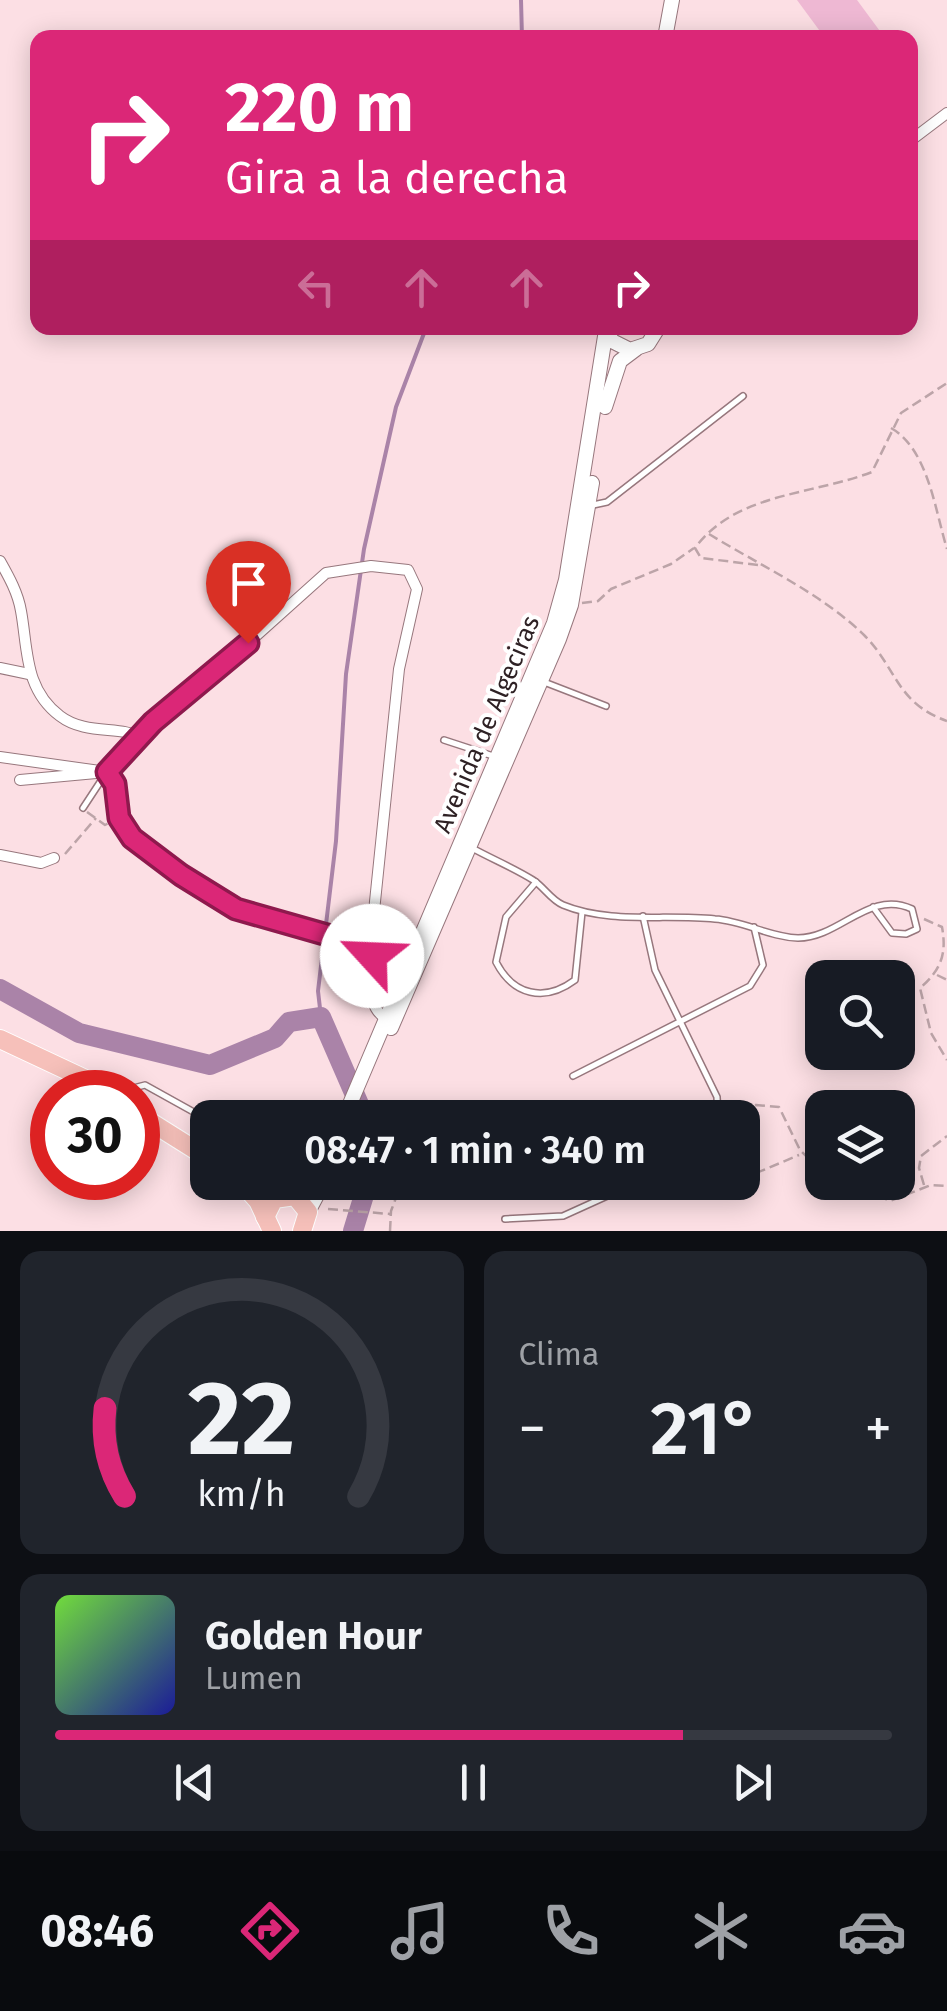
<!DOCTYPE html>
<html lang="es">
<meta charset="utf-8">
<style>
:root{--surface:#171b24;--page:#20242c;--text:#f1f3f6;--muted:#9ea1a6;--line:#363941;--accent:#db2777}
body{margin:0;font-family:"Fira Sans",sans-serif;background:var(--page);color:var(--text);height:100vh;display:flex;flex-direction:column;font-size:38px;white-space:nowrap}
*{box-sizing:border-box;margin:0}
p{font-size:32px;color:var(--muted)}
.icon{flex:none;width:55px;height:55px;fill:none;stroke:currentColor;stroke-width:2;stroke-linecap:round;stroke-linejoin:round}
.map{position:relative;height:1231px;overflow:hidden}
.side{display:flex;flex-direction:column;gap:20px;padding:20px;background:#0d0f14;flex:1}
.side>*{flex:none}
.top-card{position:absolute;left:30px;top:30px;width:888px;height:305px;border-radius:20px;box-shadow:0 5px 25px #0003;background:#db2777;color:#fff;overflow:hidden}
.buttons{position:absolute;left:805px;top:960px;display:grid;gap:20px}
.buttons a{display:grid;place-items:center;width:110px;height:110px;border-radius:20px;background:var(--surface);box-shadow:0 5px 25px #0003;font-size:50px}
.speed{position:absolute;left:30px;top:1070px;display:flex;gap:20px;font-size:50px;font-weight:700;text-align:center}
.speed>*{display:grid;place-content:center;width:130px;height:130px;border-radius:50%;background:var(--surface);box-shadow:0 5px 25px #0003;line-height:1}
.speed .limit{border:15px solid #d22;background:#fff;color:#111}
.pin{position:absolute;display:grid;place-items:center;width:85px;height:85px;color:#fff;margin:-102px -42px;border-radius:50% 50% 50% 0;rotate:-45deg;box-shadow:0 0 10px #0007}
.pin .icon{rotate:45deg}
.me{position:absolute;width:110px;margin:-55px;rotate:295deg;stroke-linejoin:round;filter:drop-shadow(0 0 8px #0008)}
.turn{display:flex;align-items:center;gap:35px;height:210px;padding:0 30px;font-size:45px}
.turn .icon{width:130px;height:130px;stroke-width:2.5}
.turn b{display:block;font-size:70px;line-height:85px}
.lanes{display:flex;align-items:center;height:95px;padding:0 30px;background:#0003;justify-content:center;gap:50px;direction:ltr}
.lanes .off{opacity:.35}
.big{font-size:75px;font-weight:600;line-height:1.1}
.side .card{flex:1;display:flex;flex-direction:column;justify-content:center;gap:15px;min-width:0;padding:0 35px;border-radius:20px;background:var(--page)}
.side .dial{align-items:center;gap:0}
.dial svg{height:260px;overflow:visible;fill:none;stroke:var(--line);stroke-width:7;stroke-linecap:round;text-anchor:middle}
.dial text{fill:var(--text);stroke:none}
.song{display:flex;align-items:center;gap:30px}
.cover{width:120px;height:120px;border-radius:15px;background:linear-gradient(135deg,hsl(100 70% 55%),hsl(240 70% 35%))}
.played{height:10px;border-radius:5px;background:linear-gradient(90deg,var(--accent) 75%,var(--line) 75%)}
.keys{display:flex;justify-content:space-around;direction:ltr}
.heat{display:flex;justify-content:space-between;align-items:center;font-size:55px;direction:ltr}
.side .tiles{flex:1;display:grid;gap:20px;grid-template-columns:1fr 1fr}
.card:last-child{grid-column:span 2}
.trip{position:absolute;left:190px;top:1100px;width:570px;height:100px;border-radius:20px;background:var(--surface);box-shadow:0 5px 25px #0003;font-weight:600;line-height:100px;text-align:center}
.tabs{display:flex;height:160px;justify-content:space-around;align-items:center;background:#090b0e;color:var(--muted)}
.tabs .icon{width:70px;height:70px}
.tabs .selected{color:var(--accent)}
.tabs b{font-size:45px;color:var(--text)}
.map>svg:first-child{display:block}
</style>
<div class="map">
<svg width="947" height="1231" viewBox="0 0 947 1231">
<rect width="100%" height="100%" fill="#fcdfe4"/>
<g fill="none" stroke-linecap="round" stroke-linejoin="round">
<g stroke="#aa83a8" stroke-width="4">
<path d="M521,0L522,38"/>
<path d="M321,1017L318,991L336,841L346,674L364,549L396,407L426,328"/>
</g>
<g stroke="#aa83a8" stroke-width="20">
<path d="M0,989L79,1033L210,1065L275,1038L289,1022L321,1017L365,1118"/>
<path d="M353,1231L368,1182"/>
</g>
</g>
<path fill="#eeb8d3" d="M797,0H857L885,38H825Z"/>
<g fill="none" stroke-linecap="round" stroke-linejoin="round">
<defs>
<g id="lane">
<path d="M593,505L607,502L743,396"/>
<path d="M544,682L606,706"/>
<path d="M444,740L493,756"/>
<path d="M83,808L106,773"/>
<path d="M472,848C492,859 514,868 533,880C544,887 551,900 563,905C609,924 666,914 715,919C744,921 769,937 798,938C840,938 869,889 912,909L917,929L906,934L892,933L873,907"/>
<path d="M536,882L506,917L496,962C513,995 544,1003 575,980L582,912"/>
<path d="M643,916L655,970L717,1097L718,1118"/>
<path d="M573,1076L750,986L763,965L754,927"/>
<path d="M118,1092L145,1085L208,1120"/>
<path d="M505,1219L563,1216L638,1182"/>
</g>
<g id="street">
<path d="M910,141L947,113"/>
<path d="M0,561C9,577 18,593 21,611C28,649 24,689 60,716C86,736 124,725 139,738"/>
<path d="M0,668L29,674"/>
<path d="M0,757L107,772C122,791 113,817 130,836C139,847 155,856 166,864C232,912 289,925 366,945C382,967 359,1000 385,1018"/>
<path d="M20,780L107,772L153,722L200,686L326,573L371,566L408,570L417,589L399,669L370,950"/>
<path d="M0,855L41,863L54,858"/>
</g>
<g id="secondary">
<path d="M665,38L672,0"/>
<path d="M606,328L612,341L630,350L648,344L658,328"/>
<path d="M605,407L620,361L636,349"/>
<path d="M391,1028L559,639L571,605L592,483"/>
<path d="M344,1118L554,623L566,580L606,330"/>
<path d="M291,1195L312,1182"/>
<path d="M308,1212L324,1182"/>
</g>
<g id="highway">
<path d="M0,1039L113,1092"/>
<path d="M138,1114L208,1158"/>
<path d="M241,1182L258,1201L272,1231"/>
<path d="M261,1182L283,1195"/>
<path d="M265,1217L274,1199L295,1196L308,1212L302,1231"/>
</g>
</defs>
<use href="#lane" stroke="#97777d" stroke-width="8"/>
<use href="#street" stroke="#97777d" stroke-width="12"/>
<use href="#secondary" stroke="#97777d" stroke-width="16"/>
<use href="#highway" stroke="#fff" stroke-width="20"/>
<g stroke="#bca4a8" stroke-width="2.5" stroke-dasharray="10 5" stroke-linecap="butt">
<path d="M891,428C928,449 935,510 947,549"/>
<path d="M709,534C759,565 821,593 864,635C897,668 896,703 947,721"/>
<path d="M758,565L701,558L695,548C735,493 812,495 872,472L901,413L947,383"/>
<path d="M582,603L598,601L611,589L671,564L694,548"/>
<path d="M87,812L105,825L109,823"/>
<path d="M65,854L96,818"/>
<path d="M924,919L942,927C947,954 941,970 920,988L931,1033L947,1060"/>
<path d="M937,975L947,980"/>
<path d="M726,1113L756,1105L779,1107L800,1150L822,1172"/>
<path d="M742,1179L799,1155"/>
<path d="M705,1182H728"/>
<path d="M851,1182L890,1201L931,1185L947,1186"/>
<path d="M924,1185L919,1168L921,1156L947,1136"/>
<path d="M328,1209L390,1214"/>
<path d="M390,1231L391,1211L402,1182"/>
</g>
<use href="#lane" stroke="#fff" stroke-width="5"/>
<use href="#street" stroke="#fff" stroke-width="10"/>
<use href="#secondary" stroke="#fff" stroke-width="14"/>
<use href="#highway" stroke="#f6c0ba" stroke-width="18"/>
</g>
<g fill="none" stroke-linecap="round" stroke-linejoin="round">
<defs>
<path id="route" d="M248,643L153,722L107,772L115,784L119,818L132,838L181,875L236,909L366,946L372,956"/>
</defs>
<use href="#route" stroke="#8e194d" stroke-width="25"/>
<use href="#route" stroke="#db2777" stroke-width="18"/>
</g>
<g text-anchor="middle" stroke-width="8" stroke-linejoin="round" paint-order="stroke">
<g font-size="25" fill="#2e2124" stroke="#fff">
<text transform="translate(486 724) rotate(-67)" y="9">Avenida de Algeciras</text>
</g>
</g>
</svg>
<div class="buttons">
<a><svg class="icon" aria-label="search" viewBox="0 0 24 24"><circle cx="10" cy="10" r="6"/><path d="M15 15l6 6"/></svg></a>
<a><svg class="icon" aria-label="layers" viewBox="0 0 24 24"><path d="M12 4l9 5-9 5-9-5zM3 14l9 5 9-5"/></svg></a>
</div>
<div class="speed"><div class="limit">30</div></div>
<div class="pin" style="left:248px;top:643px;background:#d93025"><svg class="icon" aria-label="arrive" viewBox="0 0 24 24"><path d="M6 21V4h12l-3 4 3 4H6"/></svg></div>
<svg class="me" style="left:372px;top:956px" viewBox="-20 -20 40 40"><circle r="19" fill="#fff"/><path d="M0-13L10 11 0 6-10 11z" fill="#db2777"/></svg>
<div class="trip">08:47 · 1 min · 340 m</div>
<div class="top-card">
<div class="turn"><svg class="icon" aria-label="right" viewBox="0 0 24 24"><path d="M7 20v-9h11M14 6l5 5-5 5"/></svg><div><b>220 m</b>Gira a la derecha</div></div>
<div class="lanes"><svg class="icon off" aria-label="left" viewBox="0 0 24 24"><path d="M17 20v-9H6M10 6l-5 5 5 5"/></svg><svg class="icon off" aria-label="ahead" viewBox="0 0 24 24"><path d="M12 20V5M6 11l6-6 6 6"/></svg><svg class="icon off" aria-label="ahead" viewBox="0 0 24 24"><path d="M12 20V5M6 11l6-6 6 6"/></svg><svg class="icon" aria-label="right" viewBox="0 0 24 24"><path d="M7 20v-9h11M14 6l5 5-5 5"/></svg></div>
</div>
</div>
<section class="side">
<div class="tiles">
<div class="card dial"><svg viewBox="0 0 100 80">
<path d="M14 69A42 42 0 1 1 86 69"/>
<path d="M14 69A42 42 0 0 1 8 42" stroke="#db2777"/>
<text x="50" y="56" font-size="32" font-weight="700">22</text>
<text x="50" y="72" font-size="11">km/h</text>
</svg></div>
<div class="card"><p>Clima</p>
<div class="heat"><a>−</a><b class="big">21°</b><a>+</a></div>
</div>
<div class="card">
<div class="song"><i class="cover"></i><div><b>Golden Hour</b><p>Lumen</p></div></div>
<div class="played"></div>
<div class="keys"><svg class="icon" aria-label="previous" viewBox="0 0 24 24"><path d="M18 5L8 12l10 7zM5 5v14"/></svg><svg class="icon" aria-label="pause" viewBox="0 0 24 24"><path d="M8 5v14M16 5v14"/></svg><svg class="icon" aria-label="next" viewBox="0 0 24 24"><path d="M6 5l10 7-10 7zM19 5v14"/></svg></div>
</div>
</div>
</section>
<nav class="tabs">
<b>08:46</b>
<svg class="icon selected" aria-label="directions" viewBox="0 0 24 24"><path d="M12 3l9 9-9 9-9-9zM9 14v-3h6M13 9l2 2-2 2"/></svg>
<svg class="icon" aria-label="music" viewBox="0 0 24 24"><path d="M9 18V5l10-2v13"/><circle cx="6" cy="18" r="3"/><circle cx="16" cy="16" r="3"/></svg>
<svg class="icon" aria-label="phone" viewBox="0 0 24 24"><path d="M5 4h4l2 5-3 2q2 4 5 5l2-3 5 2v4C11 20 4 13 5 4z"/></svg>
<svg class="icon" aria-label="climate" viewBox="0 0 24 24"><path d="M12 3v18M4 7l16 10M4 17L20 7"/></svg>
<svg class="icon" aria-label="car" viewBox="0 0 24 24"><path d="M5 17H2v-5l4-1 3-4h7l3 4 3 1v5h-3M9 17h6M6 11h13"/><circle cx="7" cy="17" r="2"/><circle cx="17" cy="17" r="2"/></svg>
</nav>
